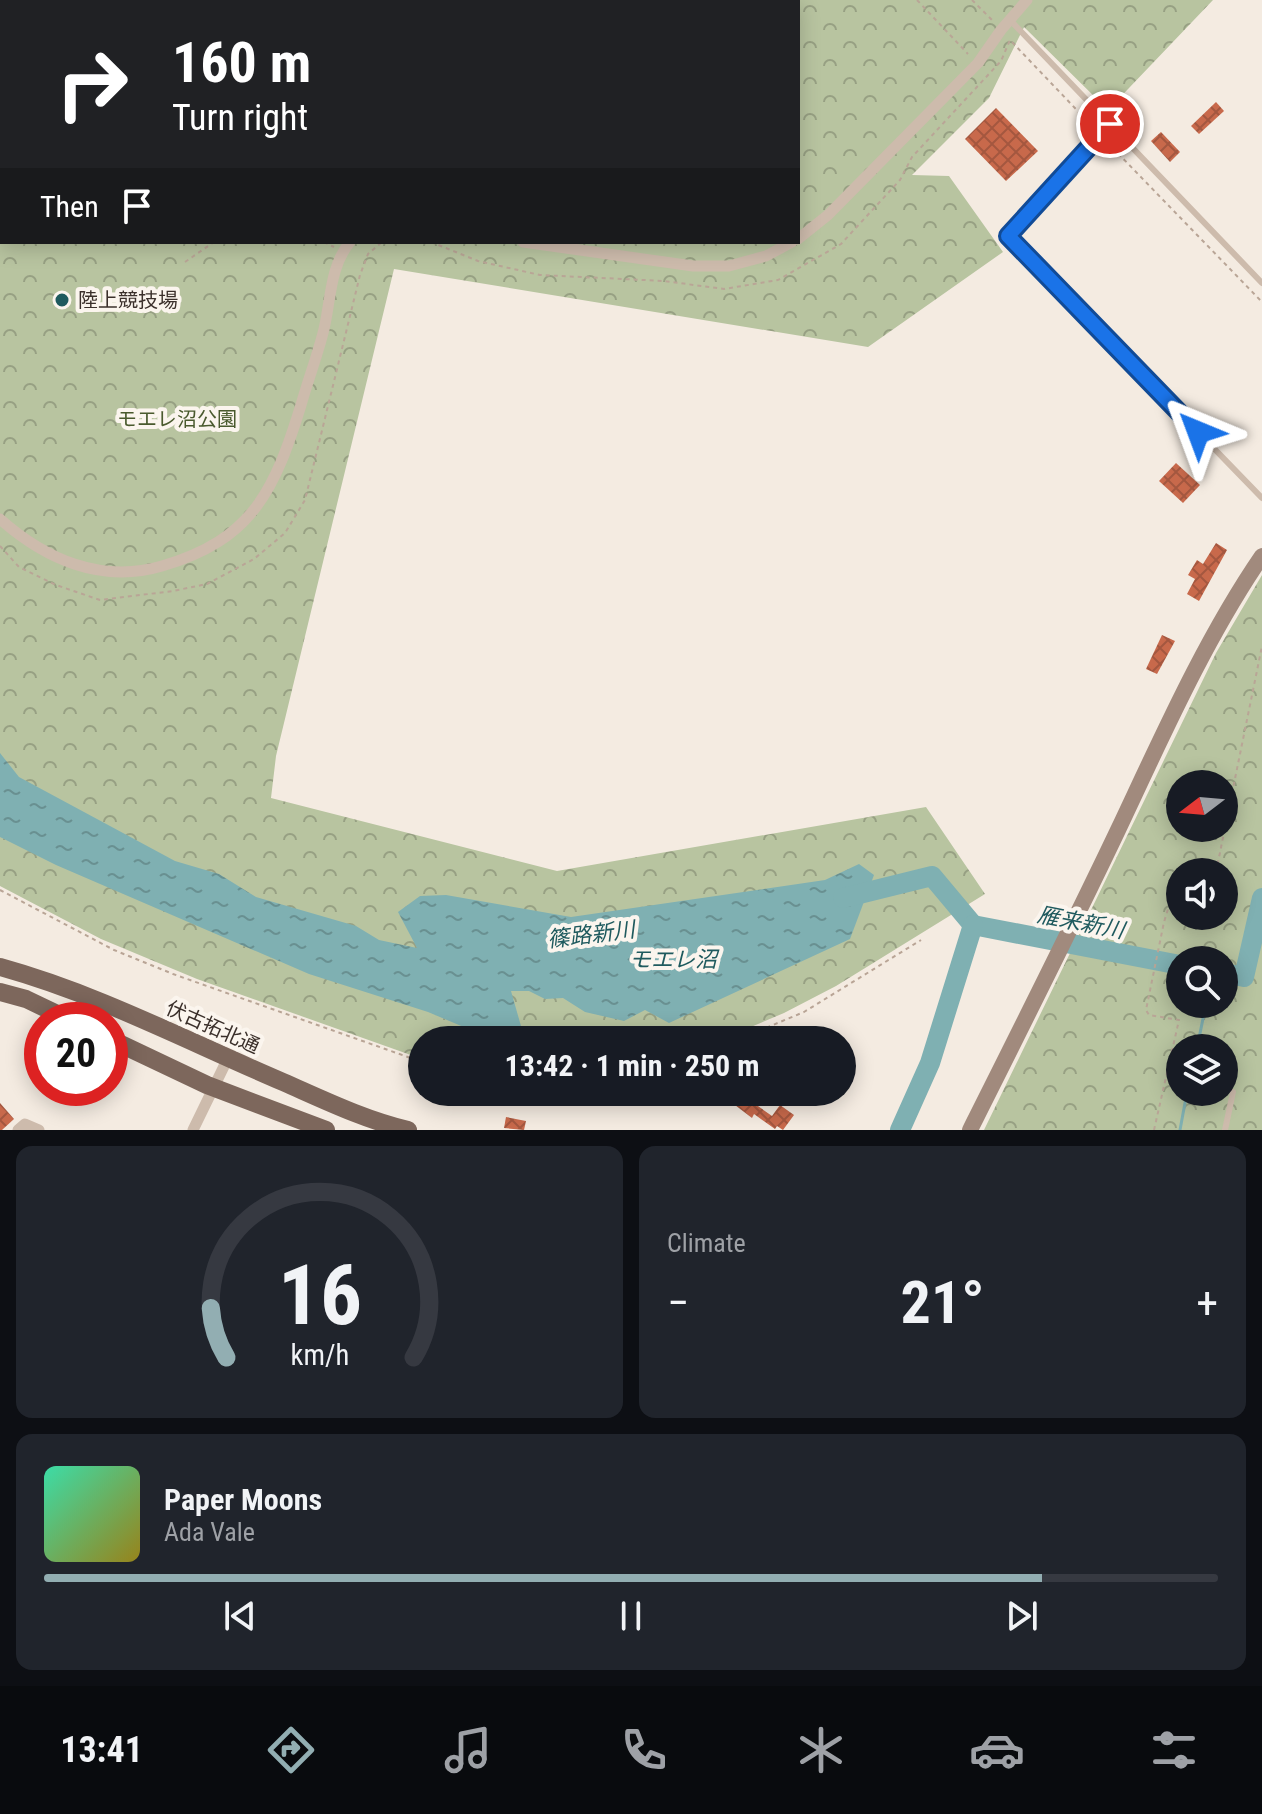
<!DOCTYPE html>
<meta charset="utf-8">
<style>
:root{--surface:#171b24;--page:#20242c;--text:#f1f3f6;--muted:#9ea1a6;--line:#363941;--accent:#92aeb2}
body{margin:0;font-family:"Roboto Condensed","Noto Sans JP",sans-serif;background:var(--page);color:var(--text);height:100vh;display:flex;flex-direction:column;font-size:30px;white-space:nowrap}
*{box-sizing:border-box;margin:0}
p{font-size:26px;color:var(--muted)}
.icon{flex:none;width:44px;height:44px;fill:none;stroke:currentColor;stroke-width:2;stroke-linecap:round;stroke-linejoin:round}
.map{position:relative;height:1130px;overflow:hidden}
.side{display:flex;flex-direction:column;gap:16px;padding:16px;background:#0d0f14;flex:1}
.side>*{flex:none}
.top-card{position:absolute;left:0px;top:0px;width:800px;height:244px;box-shadow:0 4px 20px #0003;background:#202124;color:#fff;overflow:hidden}
.needle{width:52px;rotate:254deg}
.fabs{position:absolute;left:1166px;top:770px;display:grid;gap:16px}
.fabs a{display:grid;place-items:center;width:72px;height:72px;border-radius:50%;background:var(--surface);box-shadow:0 4px 20px #0003;font-size:40px}
.speed{position:absolute;left:24px;top:1002px;display:flex;gap:16px;font-size:40px;font-weight:700;text-align:center}
.speed>*{display:grid;place-content:center;width:104px;height:104px;border-radius:50%;background:var(--surface);box-shadow:0 4px 20px #0003;line-height:1}
.speed .limit{border:12px solid #d22;background:#fff;color:#111}
.pin{position:absolute;display:grid;place-items:center;width:68px;height:68px;color:#fff;margin:-34px;border:4px solid #fff;border-radius:50%;box-shadow:0 2px 8px #0007}
.me{position:absolute;width:88px;margin:-44px;rotate:316deg;stroke-linejoin:round;filter:drop-shadow(0 0 6px #0008)}
.turn{display:flex;align-items:center;gap:28px;height:168px;padding:0 40px;font-size:36px}
.turn .icon{width:104px;height:104px;stroke-width:2.5}
.turn b{display:block;font-size:56px;line-height:68px}
.then{display:flex;align-items:center;height:76px;padding:0 40px;background:#0003;gap:16px;font-size:30px}
.big{font-size:60px;font-weight:700;line-height:1.1}
.side .widget{flex:1;display:flex;flex-direction:column;justify-content:center;gap:12px;min-width:0;padding:0 28px;border-radius:16px;background:var(--page)}
.side .dial{align-items:center;gap:0}
.dial svg{height:208px;overflow:visible;fill:none;stroke:var(--line);stroke-width:7;stroke-linecap:round;text-anchor:middle}
.dial text{fill:var(--text);stroke:none}
.song{display:flex;align-items:center;gap:24px}
.cover{width:96px;height:96px;border-radius:12px;background:linear-gradient(135deg,hsl(160 70% 55%),hsl(50 70% 35%))}
.played{height:8px;border-radius:4px;background:linear-gradient(90deg,var(--accent) 85%,var(--line) 85%)}
.keys{display:flex;justify-content:space-around;direction:ltr}
.heat{display:flex;justify-content:space-between;align-items:center;font-size:44px;direction:ltr}
.side .tiles{flex:1;display:grid;gap:16px;grid-template-columns:1fr 1fr}
.widget:last-child{grid-column:span 2}
.trip{position:absolute;left:408px;top:1026px;width:448px;height:80px;border-radius:40px;background:var(--surface);box-shadow:0 4px 20px #0003;font-weight:700;line-height:80px;text-align:center}
.tabs{display:flex;height:128px;justify-content:space-around;align-items:center;background:#090b0e;color:var(--muted)}
.tabs .icon{width:56px;height:56px}
.tabs .active{color:var(--accent)}
.tabs b{font-size:36px;color:var(--text)}
.map>svg:first-child{display:block}
</style>
<div class="map">
<svg width="1262" height="1130" viewBox="0 0 1262 1130">
<defs>
<pattern id="forest-crowns" width="20" height="18" patternUnits="userSpaceOnUse" patternTransform="scale(2)"><rect width="20" height="18" fill="#b8c4a0"/><path d="M2 6a3 3 0 1 1 6 0M12 15a3 3 0 1 1 6 0" fill="none" stroke="#97a083"/></pattern>
<pattern id="water-ripples" width="26" height="14" patternUnits="userSpaceOnUse" patternTransform="scale(2)"><rect width="26" height="14" fill="#7fb0b2"/><path d="M2 4q2-2 4 0t4 0M15 11q2-2 4 0t4 0" fill="none" stroke="#699091"/></pattern>
<pattern id="building-cross-hatch" width="8" height="8" patternUnits="userSpaceOnUse" patternTransform="scale(2)"><rect width="8" height="8" fill="#c8694b"/><path d="M0 0l8 8M0 8l8-8" fill="none" stroke="#a4573f"/></pattern>
</defs>
<rect width="100%" height="100%" fill="#f4ebe1"/>
<g fill="url(#forest-crowns)" fill-rule="evenodd">
<path d="M0,0H1213L1108,110L1024,27L989,98L912,175L949,176L1003,252L868,347L394,269L276,756L271,798L557,871L926,807L985,894L836,986L784,1013L720,1040H422V1059L197,979L101,939L0,886ZM2,2H798V242H2Z"/>
<path d="M1262,575V1130H984L1216,653ZM1180,784H1224V828H1180ZM1180,872H1224V916H1180ZM1180,960H1224V1004H1180ZM1180,1048H1224V1092H1180Z"/>
</g>
<path fill="url(#water-ripples)" d="M0,753L19,777L175,861L219,874L256,897L356,926L379,940L417,948L398,912L420,896L446,895L571,917L825,880L859,864L874,875L850,939L669,1023L645,1010L624,1021L585,1012L563,998L545,999L529,991H511L523,1033L485,1036L428,1012L309,974L56,865L0,837Z"/>
<g fill="none" stroke-linecap="round" stroke-linejoin="round">
<g stroke="#7fb0b2" stroke-width="3">
<path d="M1197,1048L1206,1004"/>
<path d="M1180,1130L1187,1092"/>
</g>
<g stroke="#7fb0b2" stroke-width="20">
<path d="M843,898L932,876L973,925"/>
<path d="M973,925L1180,965"/>
<path d="M1224,973L1244,977L1262,898"/>
<path d="M900,1130L930,1063L973,925"/>
</g>
</g>
<g fill="url(#building-cross-hatch)">
<path d="M1216,102L1224,111L1199,134L1191,126Z"/>
<path d="M996,108L1038,151L1006,181L965,139Z"/>
<path d="M1161,132L1180,152L1170,162L1151,141Z"/>
<path d="M1176,463L1200,485L1183,503L1159,481Z"/>
<path d="M1216,543L1227,550L1199,601L1187,594L1195,579L1188,575L1197,560L1203,564Z"/>
<path d="M1162,635L1175,641L1157,674L1146,669Z"/>
<path d="M738,1092L772,1116L780,1105L794,1115L783,1130L777,1126L775,1129L754,1114L752,1118L731,1102Z"/>
<path d="M0,1103L14,1119L2,1130H0Z"/>
<path d="M506,1117L526,1121L524,1130L504,1128Z"/>
</g>
<g fill="none" stroke-linecap="round" stroke-linejoin="round">
<g stroke="#b9a596" stroke-width="2" stroke-dasharray="4 4" stroke-linecap="butt">
<path d="M119,0L120,2"/>
<path d="M383,0L384,2"/>
<path d="M917,0L968,54"/>
<path d="M972,0L994,22"/>
<path d="M524,2L525,0"/>
<path d="M1107,142L1262,302"/>
<path d="M324,242L334,247"/>
<path d="M431,242L478,261L540,275L664,281L724,289L778,280L841,244L900,180L912,157L1001,61L1010,40L1094,128"/>
<path d="M185,262L214,242"/>
<path d="M0,546L19,567L56,585L100,600L173,591L207,584L254,559L285,533L305,500L360,275L368,254L382,242"/>
<path d="M1216,872L1262,646"/>
<path d="M0,890L114,950L173,974L422,1062"/>
<path d="M737,1040L804,1012L921,940"/>
<path d="M1154,1130L1179,1020L1149,1015L1146,1010L1164,922L1171,899H1180"/>
</g>
<g stroke="#cdbbac" stroke-width="6">
<path d="M1010,20L1262,283"/>
<path d="M1110,124L1008,236L1262,498"/>
<path d="M1225,1130L1233,1092"/>
</g>
<g stroke="#cdbbac" stroke-width="11">
<path d="M798,239L828,215L978,63L1001,30L1027,0"/>
<path d="M523,242L693,266H729L766,256L792,242"/>
<path d="M0,519C45,559 101,584 162,566C253,540 275,489 301,405C308,380 318,354 324,329C331,299 330,266 350,242"/>
<path d="M18,1130L25,1124L39,1130"/>
<path d="M193,1130L228,1058"/>
</g>
<path stroke="#a18a7d" stroke-width="16" d="M970,1130C1020,1030 1070,931 1118,830C1161,739 1205,639 1262,556"/>
<g stroke="#7d675c" stroke-width="18">
<path d="M0,967C98,994 189,1042 283,1082C324,1100 365,1120 408,1130"/>
<path d="M0,992L26,999L70,1020"/>
<path d="M110,1039L207,1085L326,1130"/>
</g>
</g>
<g fill="none" stroke-linecap="round" stroke-linejoin="round">
<defs>
<path id="route" d="M1110,124L1008,236L1198,432"/>
</defs>
<use href="#route" stroke="#114b97" stroke-width="20"/>
<use href="#route" stroke="#1a73e8" stroke-width="14"/>
</g>
<circle fill="#1f5a5e" stroke="#fbf5ee" stroke-width="3" cx="62" cy="300" r="8"/>
<g text-anchor="middle" stroke-width="8" stroke-linejoin="round" paint-order="stroke">
<g font-size="20" fill="#3b302b" stroke="#fbf5ee" text-anchor="start">
<text x="78" y="307">陸上競技場</text>
</g>
<g font-size="20" fill="#4a5a2e" stroke="#fbf5ee">
<text x="177" y="426">モエレ沼公園</text>
</g>
<g font-size="20" fill="#3b302b" stroke="#fbf5ee">
<text transform="translate(213 1027) rotate(24)" y="7">伏古拓北通</text>
</g>
<g font-size="22" font-style="italic" fill="#1f5a5e" stroke="#fbf5ee">
<text transform="translate(1081 922) rotate(11)" y="8">雁来新川</text>
<text transform="translate(591 934) rotate(-7)" y="8">篠路新川</text>
<text x="673" y="967">モエレ沼</text>
</g>
</g>
</svg>
<div class="fabs">
<a><svg class="needle" viewBox="-14 -14 28 28"><path d="M0-13l5 13h-10z" fill="#e53935"/><path d="M0 13l5-13h-10z" fill="#9ea1a6"/></svg></a>
<a><svg class="icon" aria-label="sound" viewBox="0 0 24 24"><path d="M4 9h4l5-4v14l-5-4H4zM17 9q2 3 0 6"/></svg></a>
<a><svg class="icon" aria-label="search" viewBox="0 0 24 24"><circle cx="10" cy="10" r="6"/><path d="M15 15l6 6"/></svg></a>
<a><svg class="icon" aria-label="layers" viewBox="0 0 24 24"><path d="M12 4l9 5-9 5-9-5zM3 14l9 5 9-5"/></svg></a>
</div>
<div class="speed"><div class="limit">20</div></div>
<div class="pin" style="left:1110px;top:124px;background:#d93025"><svg class="icon" aria-label="arrive" viewBox="0 0 24 24"><path d="M6 21V4h12l-3 4 3 4H6"/></svg></div>
<svg class="me" style="left:1198px;top:432px" viewBox="-20 -20 40 40"><path d="M0-17L14 15 0 8-14 15z" fill="#1a73e8" stroke="#fff" stroke-width="4"/></svg>
<div class="trip">13:42 · 1 min · 250 m</div>
<div class="top-card">
<div class="turn"><svg class="icon" aria-label="right" viewBox="0 0 24 24"><path d="M7 20v-9h11M14 6l5 5-5 5"/></svg><div><b>160 m</b>Turn right</div></div>
<div class="then">Then<svg class="icon" aria-label="arrive" viewBox="0 0 24 24"><path d="M6 21V4h12l-3 4 3 4H6"/></svg></div>
</div>
</div>
<section class="side">
<div class="tiles">
<div class="widget dial"><svg viewBox="0 0 100 80">
<path d="M14 69A42 42 0 1 1 86 69"/>
<path d="M14 69A42 42 0 0 1 8 50" stroke="#92aeb2"/>
<text x="50" y="56" font-size="32" font-weight="700">16</text>
<text x="50" y="72" font-size="11">km/h</text>
</svg></div>
<div class="widget"><p>Climate</p>
<div class="heat"><a>−</a><b class="big">21°</b><a>+</a></div>
</div>
<div class="widget">
<div class="song"><i class="cover"></i><div><b>Paper Moons</b><p>Ada Vale</p></div></div>
<div class="played"></div>
<div class="keys"><svg class="icon" aria-label="previous" viewBox="0 0 24 24"><path d="M18 5L8 12l10 7zM5 5v14"/></svg><svg class="icon" aria-label="pause" viewBox="0 0 24 24"><path d="M8 5v14M16 5v14"/></svg><svg class="icon" aria-label="next" viewBox="0 0 24 24"><path d="M6 5l10 7-10 7zM19 5v14"/></svg></div>
</div>
</div>
</section>
<nav class="tabs">
<b>13:41</b>
<svg class="icon active" aria-label="directions" viewBox="0 0 24 24"><path d="M12 3l9 9-9 9-9-9zM9 14v-3h6M13 9l2 2-2 2"/></svg>
<svg class="icon" aria-label="music" viewBox="0 0 24 24"><path d="M9 18V5l10-2v13"/><circle cx="6" cy="18" r="3"/><circle cx="16" cy="16" r="3"/></svg>
<svg class="icon" aria-label="phone" viewBox="0 0 24 24"><path d="M5 4h4l2 5-3 2q2 4 5 5l2-3 5 2v4C11 20 4 13 5 4z"/></svg>
<svg class="icon" aria-label="climate" viewBox="0 0 24 24"><path d="M12 3v18M4 7l16 10M4 17L20 7"/></svg>
<svg class="icon" aria-label="car" viewBox="0 0 24 24"><path d="M5 17H2v-5l4-1 3-4h7l3 4 3 1v5h-3M9 17h6M6 11h13"/><circle cx="7" cy="17" r="2"/><circle cx="17" cy="17" r="2"/></svg>
<svg class="icon" aria-label="filters" viewBox="0 0 24 24"><path d="M4 7h16M4 17h16"/><circle cx="9" cy="7" r="2"/><circle cx="15" cy="17" r="2"/></svg>
</nav>
